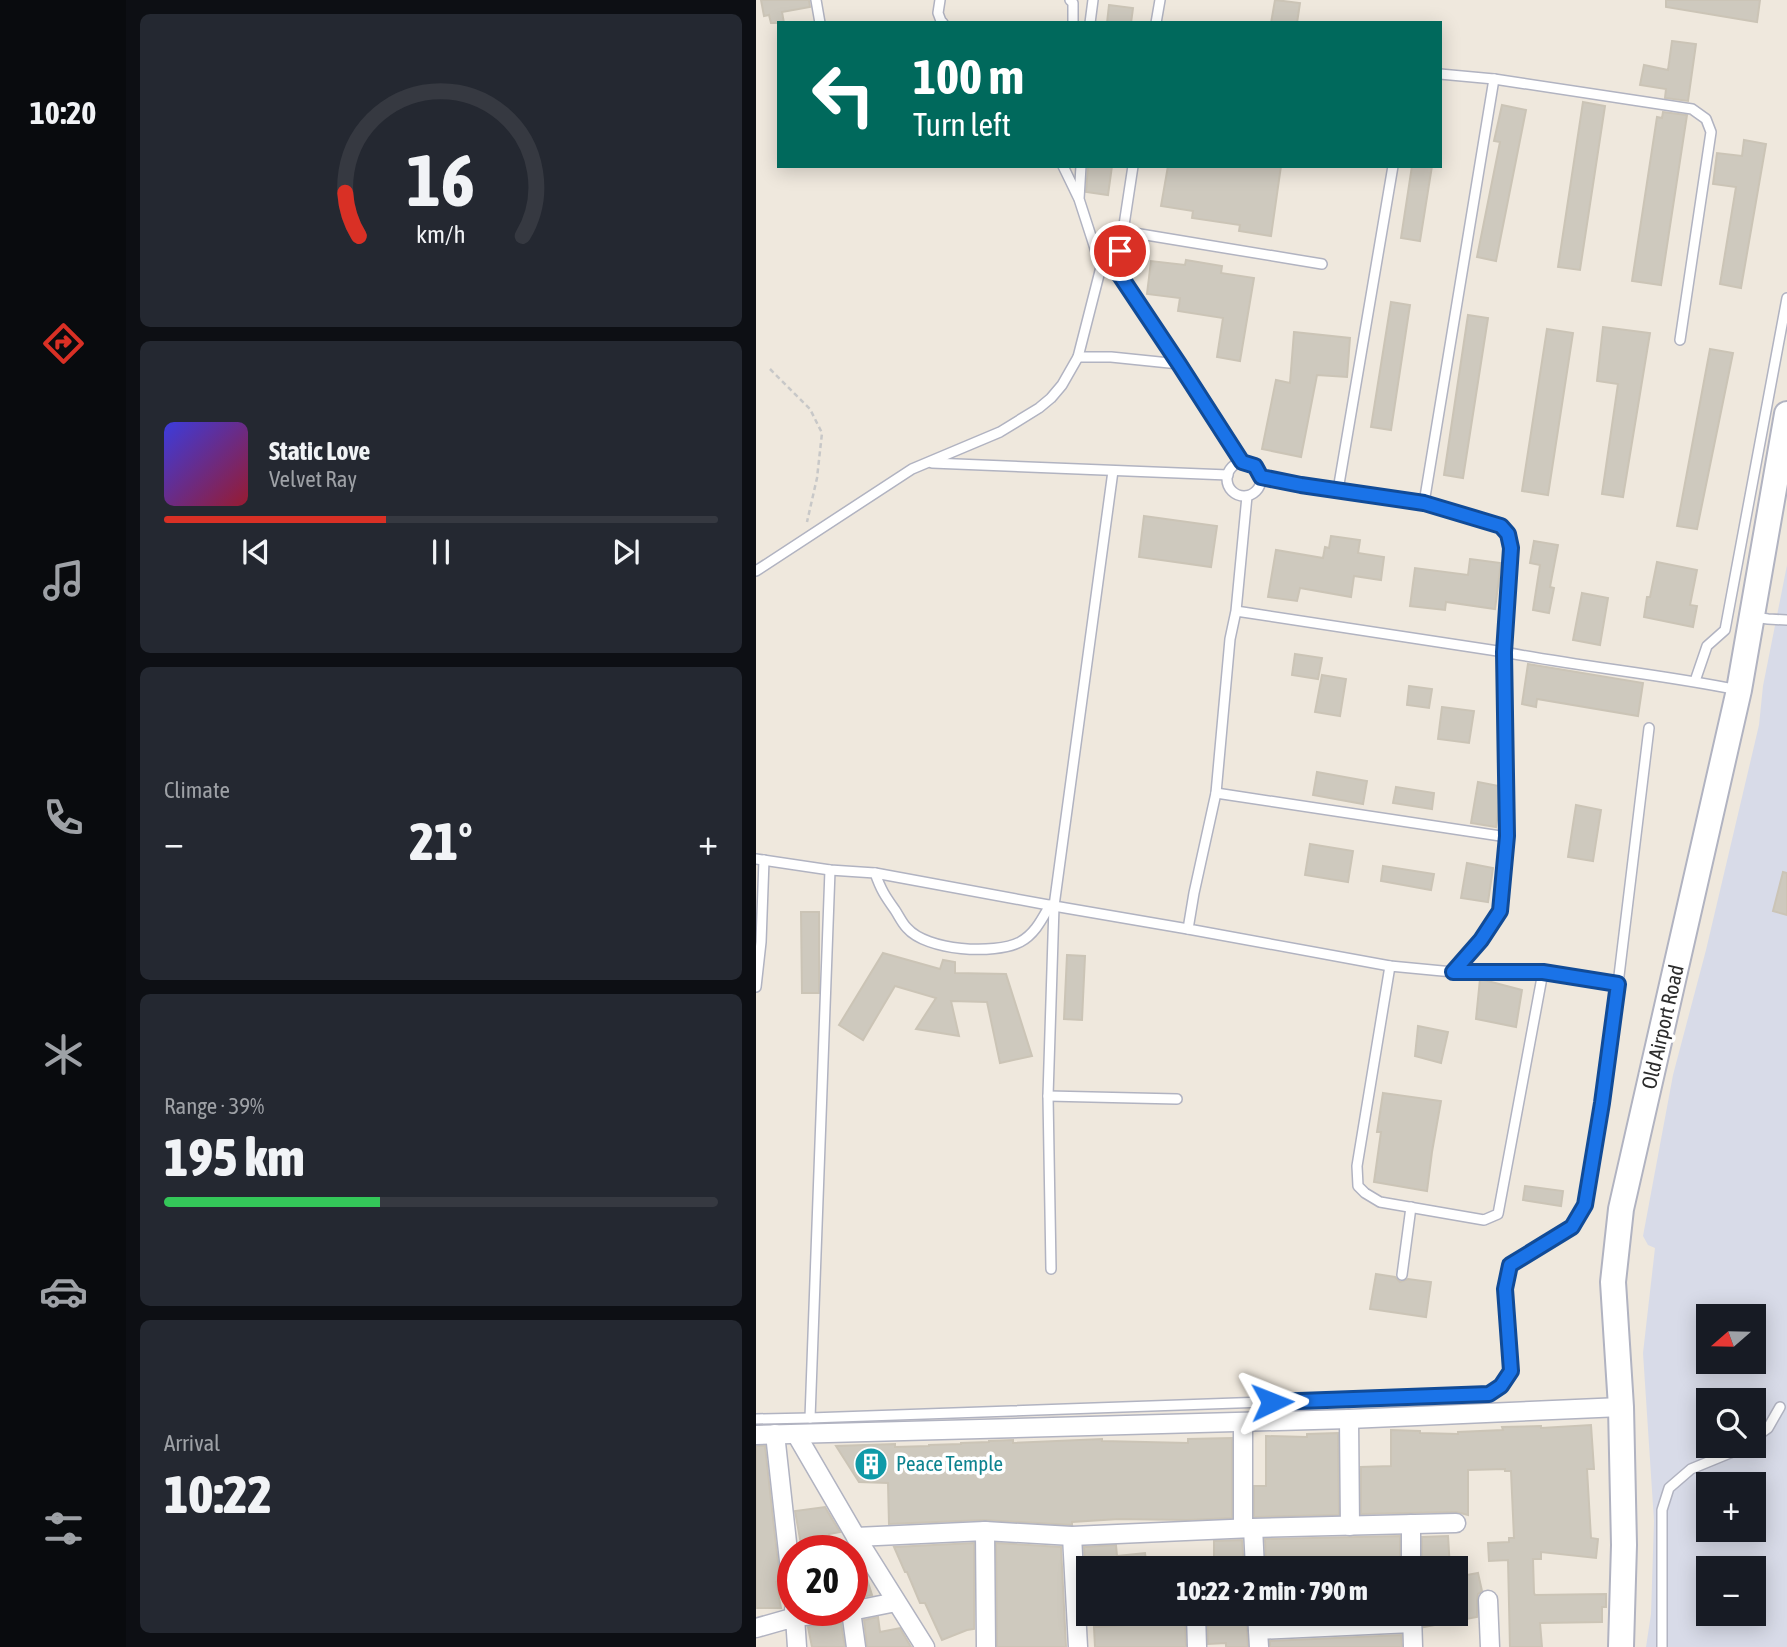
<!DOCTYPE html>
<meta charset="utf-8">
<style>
:root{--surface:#171b24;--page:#242831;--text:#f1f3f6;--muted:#9ea1a6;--line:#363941;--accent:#d93025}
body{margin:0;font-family:"Asap Condensed",sans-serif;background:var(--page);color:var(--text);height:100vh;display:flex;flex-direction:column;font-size:26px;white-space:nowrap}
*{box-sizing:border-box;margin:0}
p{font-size:23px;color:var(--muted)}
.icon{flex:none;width:38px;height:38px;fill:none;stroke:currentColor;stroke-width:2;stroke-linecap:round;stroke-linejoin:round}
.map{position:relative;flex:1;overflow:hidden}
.panel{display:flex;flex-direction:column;gap:14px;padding:14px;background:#0d0f14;width:630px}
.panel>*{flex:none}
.hud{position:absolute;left:21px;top:21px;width:665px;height:147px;border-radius:0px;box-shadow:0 4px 18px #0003;background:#00695c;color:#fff;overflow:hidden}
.needle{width:46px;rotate:250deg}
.controls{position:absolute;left:940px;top:1304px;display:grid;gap:14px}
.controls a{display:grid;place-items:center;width:70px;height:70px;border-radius:0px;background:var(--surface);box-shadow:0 4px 18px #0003;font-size:35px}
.speed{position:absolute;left:21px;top:1535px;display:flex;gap:14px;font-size:35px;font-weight:700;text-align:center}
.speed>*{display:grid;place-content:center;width:91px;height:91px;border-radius:50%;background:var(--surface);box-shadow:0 4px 18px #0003;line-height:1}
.speed .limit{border:10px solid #d22;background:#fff;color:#111}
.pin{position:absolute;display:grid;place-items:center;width:60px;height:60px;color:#fff;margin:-30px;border:4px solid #fff;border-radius:50%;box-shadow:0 2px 7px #0007}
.me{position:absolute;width:77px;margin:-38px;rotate:88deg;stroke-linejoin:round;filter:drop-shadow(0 0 5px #0008)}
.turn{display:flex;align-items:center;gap:24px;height:147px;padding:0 21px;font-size:32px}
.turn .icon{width:91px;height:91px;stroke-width:2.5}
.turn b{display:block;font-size:49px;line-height:60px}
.big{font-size:52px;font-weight:800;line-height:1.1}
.panel .widget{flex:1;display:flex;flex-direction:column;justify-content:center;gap:10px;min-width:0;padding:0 24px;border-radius:10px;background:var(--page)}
.panel .dial{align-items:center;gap:0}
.dial svg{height:182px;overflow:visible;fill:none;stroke:var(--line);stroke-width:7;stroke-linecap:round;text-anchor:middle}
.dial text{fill:var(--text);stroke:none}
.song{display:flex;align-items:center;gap:21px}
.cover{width:84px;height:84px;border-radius:10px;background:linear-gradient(135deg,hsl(240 70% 55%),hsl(350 70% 35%))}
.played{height:7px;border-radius:4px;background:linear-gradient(90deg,var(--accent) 40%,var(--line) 40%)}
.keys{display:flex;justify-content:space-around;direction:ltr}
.heat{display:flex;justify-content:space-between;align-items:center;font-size:38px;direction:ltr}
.charge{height:10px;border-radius:5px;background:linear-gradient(90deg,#34c759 39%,var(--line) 0)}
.trip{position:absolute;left:320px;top:1556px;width:392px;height:70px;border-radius:0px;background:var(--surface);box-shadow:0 4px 18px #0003;font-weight:800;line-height:70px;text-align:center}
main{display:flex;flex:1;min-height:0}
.dock{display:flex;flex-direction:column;width:126px;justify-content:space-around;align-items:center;background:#090b0e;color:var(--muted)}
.dock .icon{width:49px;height:49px}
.dock .on{color:var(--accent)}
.dock b{font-size:32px;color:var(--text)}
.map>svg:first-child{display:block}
</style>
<main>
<nav class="dock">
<b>10:20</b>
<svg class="icon on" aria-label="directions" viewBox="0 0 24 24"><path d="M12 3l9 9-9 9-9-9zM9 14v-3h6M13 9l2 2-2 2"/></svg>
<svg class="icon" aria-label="music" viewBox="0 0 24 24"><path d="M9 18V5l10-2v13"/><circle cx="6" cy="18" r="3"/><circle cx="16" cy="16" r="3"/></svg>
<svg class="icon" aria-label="phone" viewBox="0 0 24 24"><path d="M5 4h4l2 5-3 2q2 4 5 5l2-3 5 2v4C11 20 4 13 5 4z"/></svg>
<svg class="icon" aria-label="climate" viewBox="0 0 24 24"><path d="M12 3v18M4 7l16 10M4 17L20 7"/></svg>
<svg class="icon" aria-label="car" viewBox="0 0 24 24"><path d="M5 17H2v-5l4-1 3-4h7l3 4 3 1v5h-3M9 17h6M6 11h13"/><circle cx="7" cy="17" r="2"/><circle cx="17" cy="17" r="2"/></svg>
<svg class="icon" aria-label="filters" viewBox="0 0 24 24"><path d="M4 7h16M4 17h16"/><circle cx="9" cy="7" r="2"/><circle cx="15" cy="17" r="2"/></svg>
</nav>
<section class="panel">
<div class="widget dial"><svg viewBox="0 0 100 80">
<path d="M14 69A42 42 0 1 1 86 69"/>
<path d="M14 69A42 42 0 0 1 8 50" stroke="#d93025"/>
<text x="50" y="56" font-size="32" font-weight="700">16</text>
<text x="50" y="72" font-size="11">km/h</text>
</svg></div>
<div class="widget">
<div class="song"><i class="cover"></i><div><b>Static Love</b><p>Velvet Ray</p></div></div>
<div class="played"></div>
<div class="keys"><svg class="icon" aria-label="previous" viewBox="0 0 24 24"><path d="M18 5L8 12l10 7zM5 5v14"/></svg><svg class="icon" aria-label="pause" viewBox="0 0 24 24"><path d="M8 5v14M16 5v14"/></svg><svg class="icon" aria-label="next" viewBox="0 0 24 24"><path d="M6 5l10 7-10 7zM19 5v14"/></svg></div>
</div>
<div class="widget"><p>Climate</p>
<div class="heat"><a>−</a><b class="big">21°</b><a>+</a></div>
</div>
<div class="widget"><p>Range · 39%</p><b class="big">195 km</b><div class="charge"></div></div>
<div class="widget"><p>Arrival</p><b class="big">10:22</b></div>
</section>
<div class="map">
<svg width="1031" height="1647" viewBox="0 0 1031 1647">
<rect width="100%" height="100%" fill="#efe8dd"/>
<path fill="#d8dbe8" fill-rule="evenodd" d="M1031,565V1647H890L895,1614L898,1521L887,1353L899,1248L892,1245L887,1236L917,1075L950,950L1003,725L1007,686ZM952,1316H998V1362H952ZM952,1400H998V1446H952ZM952,1484H998V1530H952ZM952,1568H998V1614H952Z"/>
<g fill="#cec9be" stroke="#cbc4b6" stroke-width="2">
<path d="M5,0H53L54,7L26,12L28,23H15L13,15L8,16Z"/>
<path d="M519,0L544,3L541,23H515Z"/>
<path d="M910,0H1004L1001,22L910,7Z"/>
<path d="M353,5L377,8L375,23H351Z"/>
<path d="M916,41L940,44L932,101L909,98L910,89L884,85L888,65L912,70Z"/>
<path d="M827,102L849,106L824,270L802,267Z"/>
<path d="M746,105L770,110L740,261L721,257L744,142L738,141Z"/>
<path d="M907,112L931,115L905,285L876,281L901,117L906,118Z"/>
<path d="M988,140L1010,144L985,288L964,284L980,187L957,184L961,153L986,156Z"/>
<path d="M332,166H356L352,195L330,192Z"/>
<path d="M412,166H525L515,236L483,231L484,225L436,218L437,211L405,206Z"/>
<path d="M656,166H676L664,241L645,238Z"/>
<path d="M430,260L466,266L465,273L498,278L484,361L461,357L467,318L422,311L424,298L391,294L395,261L429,265Z"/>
<path d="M635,302L654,305L635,430L615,427Z"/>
<path d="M712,315L732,318L707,478L688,475Z"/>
<path d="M847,327L894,333L867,497L846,494L862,384L841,381Z"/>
<path d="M791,329L817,333L792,495L766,491Z"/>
<path d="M538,332L594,338L591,377L561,375L545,457L506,449L520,380L534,383Z"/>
<path d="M954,349L977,353L941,529L921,526Z"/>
<path d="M388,516L461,526L455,567L383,557Z"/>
<path d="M575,536L604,540L602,553L628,557L625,580L598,576L595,597L544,588L541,601L512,597L520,550L567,558L569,547L573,548Z"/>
<path d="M778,541L802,545L794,587L798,588L793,613L777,610L784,565L774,563Z"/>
<path d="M714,559L745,563L739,609L690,602L689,610L654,606L659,568L712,575Z"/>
<path d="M901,562L941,570L934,605L941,606L937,627L888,617L891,597H894Z"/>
<path d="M826,593L852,598L844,645L817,640Z"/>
<path d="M539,654L566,658L562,679L536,675Z"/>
<path d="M772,664L887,683L882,716L781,699L780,707L766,704Z"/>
<path d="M566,675L590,679L584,716L559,712Z"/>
<path d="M653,686L676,689L673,708L651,705Z"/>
<path d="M686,707L718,711L713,743L682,739Z"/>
<path d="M561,772L611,781L607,804L557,795Z"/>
<path d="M722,782L743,786V806L740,827L715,823Z"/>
<path d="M640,787L678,793L676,809L637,803Z"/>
<path d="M820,805L845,810L837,861L812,857Z"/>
<path d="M554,844L597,851L592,882L549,875Z"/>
<path d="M711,863L737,868L732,902L705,898Z"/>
<path d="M627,866L678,874L675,890L625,881Z"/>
<path d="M1027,872L1031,873V915L1017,911Z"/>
<path d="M45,912H63V993H46Z"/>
<path d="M127,953L184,969L187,960L199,962V973L250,974L276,1056L244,1063L231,1002L195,1001L203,1036L160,1029L180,998L139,986L107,1040L83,1025Z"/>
<path d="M311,955L329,956L326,1020L308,1019Z"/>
<path d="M724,979L766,990L760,1027L720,1019Z"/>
<path d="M662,1026L692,1032L685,1063L659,1056Z"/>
<path d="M627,1093L685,1101L676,1152L671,1191L618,1182L625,1132H621Z"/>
<path d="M769,1186L807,1191L805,1206L767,1200Z"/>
<path d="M620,1274L639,1277L644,1282L652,1279L675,1282L670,1317L614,1309Z"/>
<path d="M835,1425L838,1469H831L835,1538L842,1539L840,1558L785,1552V1559H777L778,1593L779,1595L850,1594V1607H846V1622L784,1623L786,1647H754L752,1560L733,1561L732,1543L753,1542V1538H758L755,1471H749V1469L712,1470V1515L700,1512L605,1514V1467L635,1466V1430L664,1431V1433L702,1434V1432L747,1430L746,1427L785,1426V1428Z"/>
<path d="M582,1433L583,1515L498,1517V1486H510V1436L551,1437V1434Z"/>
<path d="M476,1438V1518L431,1520L363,1519L316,1522V1525L228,1520L133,1524L132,1483L103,1482L80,1446L139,1444V1447L173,1446V1445L205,1444V1443L233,1442V1441L257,1440V1443L346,1439V1441L432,1443V1439Z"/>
<path d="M0,1446H9L24,1581L20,1582L25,1608H0Z"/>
<path d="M69,1507L84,1532L73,1534L76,1550H46L39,1511Z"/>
<path d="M644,1536V1568H510L509,1539Z"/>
<path d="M692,1536L694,1568H666V1537Z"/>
<path d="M486,1540L488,1568H458V1541Z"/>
<path d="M218,1543V1629L211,1630L186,1640L169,1603H164L151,1572H149L138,1547Z"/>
<path d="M240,1543L305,1547L310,1647H241Z"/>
<path d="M360,1545L361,1556L389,1553L391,1568H332V1599H331L328,1547Z"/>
<path d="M106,1567L109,1573L116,1595L96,1599V1570Z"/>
<path d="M722,1573L726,1591L722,1594L721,1600V1617L668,1627L667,1614H700V1577Z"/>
<path d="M429,1614L430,1647H339L338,1627L389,1624V1616Z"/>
<path d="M490,1614L492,1647H470V1643L452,1644L451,1616Z"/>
<path d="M512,1614H614L513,1618Z"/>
<path d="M122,1617L124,1632L144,1628L155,1647H111L108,1620Z"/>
<path d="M85,1623L89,1647H56L52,1627Z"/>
<path d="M645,1635L646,1647H514V1641Z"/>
</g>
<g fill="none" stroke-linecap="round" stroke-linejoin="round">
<defs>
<g id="lane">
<path d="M60,0L64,23"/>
<path d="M184,0L182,13L185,21L187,23"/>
<path d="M314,0L317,3V23"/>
<path d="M334,23L337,0"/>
<path d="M400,23L404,0"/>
<path d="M684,74L738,79L936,109L950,119L955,132L924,340"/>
<path d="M307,166L322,197"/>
<path d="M366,231L566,264"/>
<path d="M345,267L361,271L423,364"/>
<path d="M361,271L377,166"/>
<path d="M322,357H355L423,364L486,462"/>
<circle cx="488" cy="479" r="17"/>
<path d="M176,463L472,475"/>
<path d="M505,477L545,485L668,503L745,526L752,534L755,548L748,652C825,667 904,674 982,690"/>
<path d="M582,490L637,166"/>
<path d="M668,503L738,79"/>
<path d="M0,571L156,469L244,432L283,408L295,398L306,385L322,357L345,267L323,199L325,166"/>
<path d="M480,611L748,652L751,837L744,911L725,940L697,972L634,966L432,929L438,893L460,793L474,639L480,611L491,496"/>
<path d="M998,617L1012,619L1031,620"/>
<path d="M939,681L951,646L969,630L1031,298"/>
<path d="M460,793L751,837"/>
<path d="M0,859L74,870L119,873L298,906L432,929"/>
<path d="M119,873C125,890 129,896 139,910C143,916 146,923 151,928C171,951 238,955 264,942C279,934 286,919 294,905"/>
<path d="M634,966L601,1166L602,1186L609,1193L624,1202L728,1220L742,1214L787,972"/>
<path d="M862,984L893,728"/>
<path d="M0,987L5,942L8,860"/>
<path d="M292,1096L421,1099"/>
<path d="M295,1269L292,1096L298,906L357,471"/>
<path d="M646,1275L655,1207"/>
<path d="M54,1418L74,870"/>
<path d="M0,1419L54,1418L733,1394L745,1386L755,1371L749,1289L754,1265L816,1227L829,1205L846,1103L862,984L787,972H697"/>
<path d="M998,1438L1012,1428L1024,1407"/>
<path d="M906,1647V1510L913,1488L935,1469L974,1453L986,1446"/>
</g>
<g id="street">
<path d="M593,1419L594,1526"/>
<path d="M19,1434L37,1597"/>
<path d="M40,1434L100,1537L169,1647"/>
<path d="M0,1435L593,1419L865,1407"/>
<path d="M655,1524V1568"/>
<path d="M487,1528V1423"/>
<path d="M497,1528L499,1568"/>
<path d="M229,1531L316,1536L497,1528L700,1523"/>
<path d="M316,1536L322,1647"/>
<path d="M100,1537L229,1531L230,1647"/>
<path d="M732,1600L734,1647"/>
<path d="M38,1610L39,1617L95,1611L140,1602"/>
<path d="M95,1611L100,1647"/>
<path d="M440,1614L441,1647"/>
<path d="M501,1614L503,1647"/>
<path d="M656,1614L657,1647"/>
<path d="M0,1628L39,1617L41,1647"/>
<path d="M502,1630L656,1623"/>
</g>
<path id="secondary" d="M865,1647L868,1545L865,1407L857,1282L865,1209L983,690L1031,414"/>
</defs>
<use href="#lane" stroke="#b1b3c1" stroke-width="12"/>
<use href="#street" stroke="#b1b3c1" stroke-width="21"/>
<use href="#secondary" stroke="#b1b3c1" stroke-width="28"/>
<path stroke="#c8c8c8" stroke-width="2.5" stroke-dasharray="5 3.5" stroke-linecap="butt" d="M14,369L54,409L66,433L61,478L51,522"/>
<use href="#lane" stroke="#fff" stroke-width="9"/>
<use href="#street" stroke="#fff" stroke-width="18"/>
<use href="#secondary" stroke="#fff" stroke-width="24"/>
</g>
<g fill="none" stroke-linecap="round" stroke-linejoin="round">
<defs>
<path id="route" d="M364,251L361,271L423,364L486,462L499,466L505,477L545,485L668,503L745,526L752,534L755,548L748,652L751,836L744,911L725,940L697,972H787L862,984L846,1103L829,1205L816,1227L754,1265L749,1289L755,1371L745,1386L733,1394L516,1402"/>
</defs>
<use href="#route" stroke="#114b97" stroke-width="18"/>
<use href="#route" stroke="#1a73e8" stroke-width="12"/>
</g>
<defs>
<symbol id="building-disc" viewBox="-11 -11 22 22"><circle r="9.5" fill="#0f9aa8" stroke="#fff"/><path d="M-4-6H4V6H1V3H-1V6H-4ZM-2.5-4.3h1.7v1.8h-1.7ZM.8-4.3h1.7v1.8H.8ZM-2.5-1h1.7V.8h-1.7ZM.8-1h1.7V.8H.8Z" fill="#fff"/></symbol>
</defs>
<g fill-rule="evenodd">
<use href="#building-disc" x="96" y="1445" width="38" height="38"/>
</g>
<g text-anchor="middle" stroke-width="7" stroke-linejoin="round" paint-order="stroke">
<g font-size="21" fill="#2c2c2c" stroke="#fff">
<text transform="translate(907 1027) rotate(-77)" y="7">Old Airport Road</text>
</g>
<g font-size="21" fill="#0d838f" stroke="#fff" text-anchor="start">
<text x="140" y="1471">Peace Temple</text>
</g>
</g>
</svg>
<div class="controls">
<a><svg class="needle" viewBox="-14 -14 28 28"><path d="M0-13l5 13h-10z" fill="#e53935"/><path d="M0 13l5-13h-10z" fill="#9ea1a6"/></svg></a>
<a><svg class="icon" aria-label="search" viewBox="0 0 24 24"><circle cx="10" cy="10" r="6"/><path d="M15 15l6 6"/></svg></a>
<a>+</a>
<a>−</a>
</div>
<div class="speed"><div class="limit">20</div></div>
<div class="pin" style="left:364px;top:251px;background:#d93025"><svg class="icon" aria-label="arrive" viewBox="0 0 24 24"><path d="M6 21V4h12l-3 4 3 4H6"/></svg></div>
<svg class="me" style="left:516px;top:1402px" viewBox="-20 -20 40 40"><path d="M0-17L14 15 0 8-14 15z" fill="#1a73e8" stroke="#fff" stroke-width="4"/></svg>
<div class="trip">10:22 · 2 min · 790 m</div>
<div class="hud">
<div class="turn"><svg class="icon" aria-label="left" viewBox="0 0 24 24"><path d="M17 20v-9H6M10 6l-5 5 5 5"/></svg><div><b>100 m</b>Turn left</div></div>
</div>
</div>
</main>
